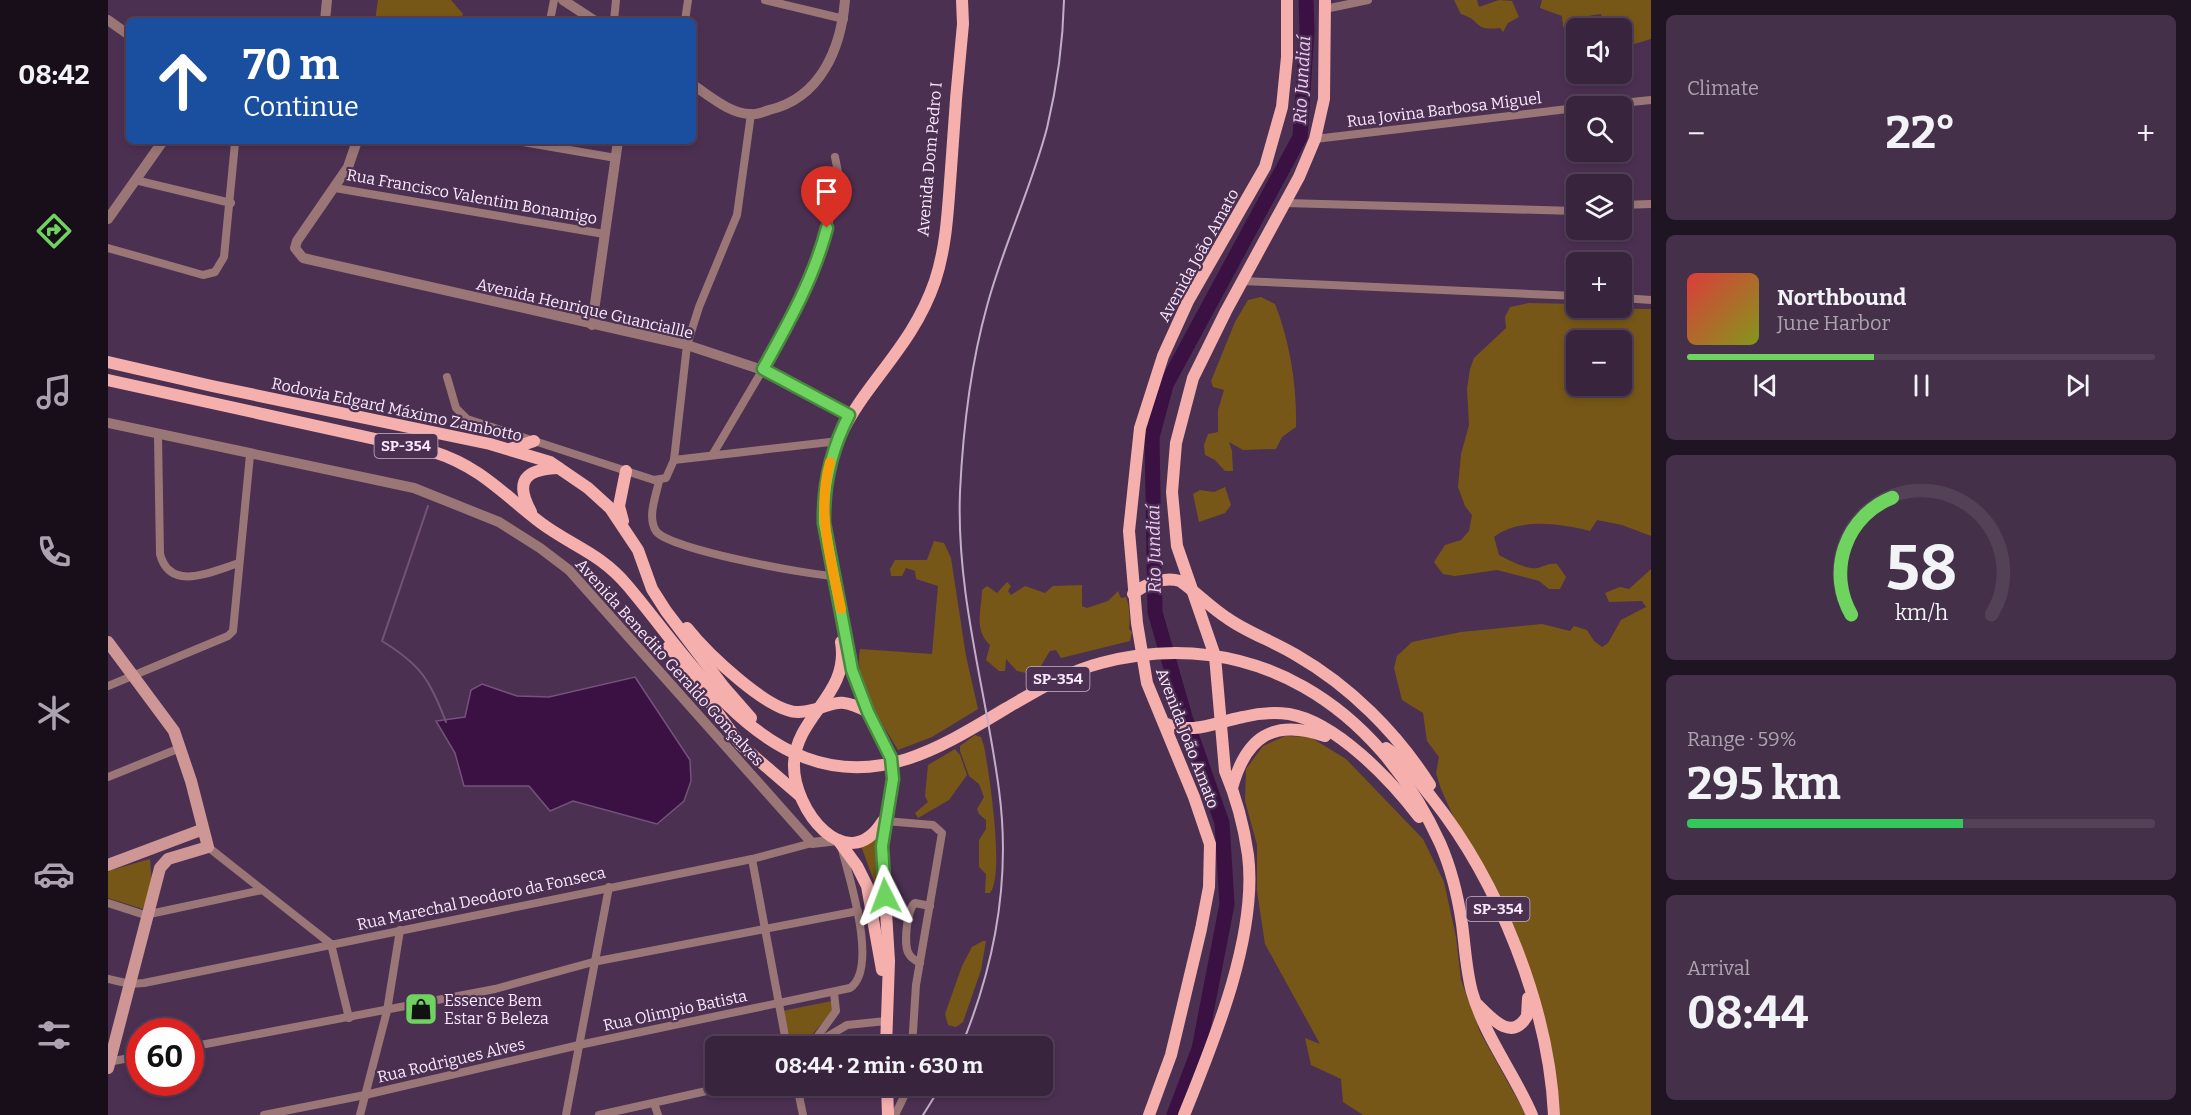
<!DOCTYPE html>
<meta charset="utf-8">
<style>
:root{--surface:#39243e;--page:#443049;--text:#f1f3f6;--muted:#aba4b0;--line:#534158;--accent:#6fd360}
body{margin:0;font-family:Bitter,serif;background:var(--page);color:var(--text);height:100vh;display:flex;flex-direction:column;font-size:22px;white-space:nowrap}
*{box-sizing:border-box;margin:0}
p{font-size:20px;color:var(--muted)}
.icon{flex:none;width:33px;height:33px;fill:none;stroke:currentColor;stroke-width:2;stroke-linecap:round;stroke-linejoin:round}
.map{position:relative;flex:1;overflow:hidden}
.sheet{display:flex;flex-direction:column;gap:15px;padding:15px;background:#1f1422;width:540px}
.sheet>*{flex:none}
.guide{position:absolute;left:18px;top:18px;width:570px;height:126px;border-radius:9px;box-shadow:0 3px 9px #0003,0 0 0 2px var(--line);background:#1a4fa0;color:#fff;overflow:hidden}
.fabs{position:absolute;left:1458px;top:18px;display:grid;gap:12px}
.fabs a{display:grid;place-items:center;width:66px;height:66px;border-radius:9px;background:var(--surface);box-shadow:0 3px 9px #0003,0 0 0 2px var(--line);font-size:30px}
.speed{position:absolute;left:18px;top:1018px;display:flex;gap:12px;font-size:30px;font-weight:700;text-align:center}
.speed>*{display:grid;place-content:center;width:78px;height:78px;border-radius:50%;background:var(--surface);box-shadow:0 3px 9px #0003,0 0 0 2px var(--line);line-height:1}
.speed .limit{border:9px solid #d22;background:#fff;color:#111}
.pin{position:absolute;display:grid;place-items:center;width:51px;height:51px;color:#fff;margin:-62px -26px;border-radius:50% 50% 50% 0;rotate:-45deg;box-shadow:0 0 6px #0007}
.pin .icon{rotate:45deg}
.me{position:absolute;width:66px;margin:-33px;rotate:357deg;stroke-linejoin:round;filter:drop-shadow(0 0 4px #0008)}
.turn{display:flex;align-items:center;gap:21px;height:126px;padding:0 18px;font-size:27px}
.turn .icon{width:78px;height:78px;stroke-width:2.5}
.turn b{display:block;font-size:42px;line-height:51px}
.big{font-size:45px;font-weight:700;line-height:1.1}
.sheet .card{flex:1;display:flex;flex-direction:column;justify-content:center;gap:9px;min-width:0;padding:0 21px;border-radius:9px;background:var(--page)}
.sheet .dial{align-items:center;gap:0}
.dial svg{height:156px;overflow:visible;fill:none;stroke:var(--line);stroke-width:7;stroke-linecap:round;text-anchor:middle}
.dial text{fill:var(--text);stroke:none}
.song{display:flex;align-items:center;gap:18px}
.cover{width:72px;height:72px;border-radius:9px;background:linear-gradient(135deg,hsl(0 70% 55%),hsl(70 70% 35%))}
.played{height:6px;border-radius:3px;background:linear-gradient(90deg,var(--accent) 40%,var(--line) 40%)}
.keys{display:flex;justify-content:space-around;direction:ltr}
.heat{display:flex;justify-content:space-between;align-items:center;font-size:33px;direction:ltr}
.charge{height:9px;border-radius:4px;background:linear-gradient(90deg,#34c759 59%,var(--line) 0)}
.trip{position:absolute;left:597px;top:1036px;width:348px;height:60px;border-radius:9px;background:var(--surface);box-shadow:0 3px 9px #0003,0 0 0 2px var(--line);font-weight:700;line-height:60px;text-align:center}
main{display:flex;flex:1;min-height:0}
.menu{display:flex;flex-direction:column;width:108px;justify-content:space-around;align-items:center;background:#170e19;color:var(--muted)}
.menu .icon{width:42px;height:42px}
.menu .active{color:var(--accent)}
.menu b{font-size:27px;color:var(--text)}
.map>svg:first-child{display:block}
</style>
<main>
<nav class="menu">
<b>08:42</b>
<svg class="icon active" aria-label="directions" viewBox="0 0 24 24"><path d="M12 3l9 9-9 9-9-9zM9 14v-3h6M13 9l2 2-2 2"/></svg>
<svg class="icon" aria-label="music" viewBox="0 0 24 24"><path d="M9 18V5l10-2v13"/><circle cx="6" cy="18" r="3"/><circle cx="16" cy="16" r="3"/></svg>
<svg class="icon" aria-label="phone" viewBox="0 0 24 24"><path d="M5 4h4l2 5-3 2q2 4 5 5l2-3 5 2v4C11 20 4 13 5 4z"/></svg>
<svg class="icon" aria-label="climate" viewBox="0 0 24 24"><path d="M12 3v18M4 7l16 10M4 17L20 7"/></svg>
<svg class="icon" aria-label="car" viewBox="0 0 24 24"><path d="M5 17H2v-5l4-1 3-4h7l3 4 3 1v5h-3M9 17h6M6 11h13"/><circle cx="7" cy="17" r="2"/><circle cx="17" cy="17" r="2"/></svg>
<svg class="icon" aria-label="filters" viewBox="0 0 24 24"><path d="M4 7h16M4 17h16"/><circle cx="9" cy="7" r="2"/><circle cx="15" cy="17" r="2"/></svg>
</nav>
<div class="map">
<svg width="1543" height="1115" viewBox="0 0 1543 1115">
<rect width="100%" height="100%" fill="#4c3052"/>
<g fill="#765717" fill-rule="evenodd">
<path d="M270,0H343L355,14L352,21H267Z"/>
<path d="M1346,0H1369L1371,7L1391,0L1404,1L1411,17L1400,23L1395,32L1392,28C1364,31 1375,21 1353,14Z"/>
<path d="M1434,0H1543V39L1516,47L1521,64L1515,69L1514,28H1496L1493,14L1480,16L1492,28L1468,30L1455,27L1454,16L1432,8Z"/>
<path d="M1153,297L1167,304C1182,342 1189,386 1188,427L1174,437L1168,449L1135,450L1121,442L1124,451L1125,471H1117L1107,460L1097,455L1096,445L1100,434L1110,432V410L1116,390L1105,387L1103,381L1127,322L1140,300Z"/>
<path d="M1421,303L1468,304V308L1543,309V536L1514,525L1489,520L1482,531C1453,524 1411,517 1386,537L1391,555C1401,560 1418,570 1430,568C1437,566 1441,563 1449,564L1458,577L1452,589H1441L1431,581L1389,570L1347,576L1335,574L1326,562L1337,545L1353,540L1361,531L1364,515L1357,506L1350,487L1353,454L1361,425L1359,389L1362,369L1366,358L1398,328L1397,317L1402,307ZM1468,340H1514V386H1468Z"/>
<path d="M1117,487L1123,505L1117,513L1091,522L1085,494L1092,490L1106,492Z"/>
<path d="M826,541L836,543L843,558L858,656L870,709L824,737L790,750C774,722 745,684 752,649L824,654L830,586L808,579L807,571L798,568L794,576H783L782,569L787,560H819Z"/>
<path d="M1543,569V1115H1449L1433,1012L1333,789L1328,773L1331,757L1319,741L1315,713L1294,700L1286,668L1289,656L1304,642L1353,632L1434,624L1462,631L1466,626L1479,630L1486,641L1494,647L1500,643L1513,620L1538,607L1534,601L1501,602L1497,593L1512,587L1521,589Z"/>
<path d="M899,582L903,586L900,591L903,595L917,586L937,593L945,586L974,585V606L979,608L1000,601L1010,591L1013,598L1018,597C1022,607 1022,619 1021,629L1024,632L1022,641L953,658L948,650L942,651L931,669H926L923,674L909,671L898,659L897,671H891L878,660L882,645C865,629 874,609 874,590L879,586L889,593Z"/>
<path d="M867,735L873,737L876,746C881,773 897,874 882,893H877L878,874L871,867V840L878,829V820L871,814L869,809L876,797L871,784L861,776L852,751V746Z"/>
<path d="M1177,736L1202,737L1238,759L1315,839L1336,882L1348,937L1353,980L1372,1032L1418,1115H1255L1235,1102L1233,1079L1203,1065L1197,1038L1212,1044L1157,944L1149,891V845L1137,801L1138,769L1155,746Z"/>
<path d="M847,749L852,755L859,775L841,800L810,818L807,813L820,802L817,796L820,765Z"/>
<path d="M773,836L775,905L753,846Z"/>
<path d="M42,859L44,886L35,909L0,898V871Z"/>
<path d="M875,941H878L873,970L855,1022L848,1027L840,1025L837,1014L854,966L864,947Z"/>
<path d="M724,1001L725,1010L694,1047H684L674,1011Z"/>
</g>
<path fill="#3a1142" stroke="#74527a" stroke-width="1.5" d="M527,677L582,760L583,781L576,801L549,824L465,801L442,811L421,786H356L347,753L328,721L357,717L363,690L374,684L409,696L441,697Z"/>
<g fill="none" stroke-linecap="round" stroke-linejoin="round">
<path stroke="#74527a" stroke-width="2" d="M320,506L274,641C313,665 322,680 338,722"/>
<path stroke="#3a1142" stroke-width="15" d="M1066,1115L1091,1049L1119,904L1114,823L1077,717L1047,612L1044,437L1058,385L1192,137L1199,31L1198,0"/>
<g stroke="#9a7776" stroke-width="8">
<path d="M657,0L736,19"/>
<path d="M1217,9L1260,0"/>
<path d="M442,21L446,0"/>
<path d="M506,21L508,0"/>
<path d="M577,21L580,0"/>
<path d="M1485,106L1543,100"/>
<path d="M1207,139L1468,108"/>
<path d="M409,141L508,158"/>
<path d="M27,180L123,203"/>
<path d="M227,188L496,234"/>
<path d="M1177,203L1468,211"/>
<path d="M1514,205L1543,204"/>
<path d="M0,248L95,275L107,272L116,257L127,143"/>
<path d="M1134,281L1468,296"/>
<path d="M1514,298L1543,300"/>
<path d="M339,377L348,408L359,419L546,480L558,478L566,460L579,345L591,307L629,215L643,114"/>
<path d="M50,436L52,554C62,593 105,571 131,563"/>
<path d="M605,454L655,369L697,288L714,250L730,185L731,177L727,157"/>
<path d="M566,460L722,442"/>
<path d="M551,481C548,496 539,517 548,531C560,549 700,575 727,576"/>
<path d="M0,686L120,636L125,631L142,455"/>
<path d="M0,777L72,748"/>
<path d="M777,821L825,825L834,833L808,985L804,1047"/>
<path d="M100,847L223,944"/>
<path d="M644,859L679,1047"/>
<path d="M0,903L37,915L154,890"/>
<path d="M223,944L241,1018"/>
<path d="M812,963C808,961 803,958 801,954C795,946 799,908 807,903L822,906"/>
<path d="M0,979L22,984L36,983L644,859L704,843"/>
<path d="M704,1044L728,1011L726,993"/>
<path d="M82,1047L387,989L485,962L750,911"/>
<path d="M702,1047L739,1025L778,1021"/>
<path d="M0,1062L32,1056"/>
<path d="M689,1086L695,1115"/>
<path d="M546,1103L550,1115"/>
<path d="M156,1115L257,1095L471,1045L742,988C771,968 741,878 734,849"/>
<path d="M252,1115L279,1011L292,930"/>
<path d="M458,1115L501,887"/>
<path d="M491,1115L621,1086"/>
<path d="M787,1115L801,1086"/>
</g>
<g stroke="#9a7776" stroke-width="10">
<path d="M455,0L487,21"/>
<path d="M0,20L21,35"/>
<path d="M217,21L219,0"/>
<path d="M585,85C602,96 622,114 643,114C648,115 655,112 661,110C713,98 733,48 737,0"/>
<path d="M249,141L240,167L189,241L187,248L195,258L579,345L673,376L741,415"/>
<path d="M0,219L55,141"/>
<path d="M484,325L510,141"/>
<path d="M0,423L306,488L391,522L432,548L461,570L704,843L730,840"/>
</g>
<g stroke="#ce9796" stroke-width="12">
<path d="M0,642L66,731L83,781L100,847L60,859L52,868L0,1068"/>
<path d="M0,865L93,830"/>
</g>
<g stroke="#f5b0ae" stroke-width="12">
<path d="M0,362L104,386L382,444L442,462L480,488L502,508L530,550L544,589L558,611L615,686L643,718"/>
<path d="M0,380L326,452C373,467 396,495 433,523C464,546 492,553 519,585C571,646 621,729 698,758C773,786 835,746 897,709C928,691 958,672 993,663C1144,623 1270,707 1332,843C1343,868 1350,897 1354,924C1357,946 1358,970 1364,992C1377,1037 1406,1073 1424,1115"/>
<path d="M402,449L426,441"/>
<path d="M423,512C406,481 417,469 451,468"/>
<path d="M515,521L511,506L518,471"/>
<path d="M1025,594C1037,584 1056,576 1072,581C1088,592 1102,607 1119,618C1140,633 1165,641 1188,655C1242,686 1289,733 1322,785"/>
<path d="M579,628C598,652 661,713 691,712C725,710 724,692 760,712"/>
<path d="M733,642C742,695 689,714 686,763C684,809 739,879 775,821"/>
<path d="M561,646L633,745L691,795"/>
<path d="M1056,723C1085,735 1105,723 1135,717C1151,713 1165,712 1181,714C1228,722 1283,780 1311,817"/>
<path d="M1278,748C1297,760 1310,781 1324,798C1391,882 1441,1008 1446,1115"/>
<path d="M1124,788C1138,737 1165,718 1217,736"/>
<path d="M730,840L749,866L759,886L774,970"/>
<path d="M1370,1005C1384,1019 1404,1042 1419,1016L1420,998"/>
<path d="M778,1047L781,961L774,846L785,779L783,758L760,712L744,670L716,523C712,405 794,377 827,281C839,245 840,206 843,169C846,120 850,72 855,24L854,0"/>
<path d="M779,1086L780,1115"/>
<path d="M1041,1115L1063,1055L1093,929L1101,887L1102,844L1086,797L1039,683L1029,623L1021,531L1032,428L1055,356L1080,301L1157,167L1174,107L1179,57V0"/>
<path d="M1076,1115C1106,1041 1150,935 1140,855C1136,827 1128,797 1117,771L1107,656L1069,546L1064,492L1068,443L1085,378L1118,311L1191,177L1207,139L1216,99L1217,0"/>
</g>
<g stroke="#c2aec7" stroke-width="2">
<path d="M853,1047C887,965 903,879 891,790C878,690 848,594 852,492C855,429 862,367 879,306C895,246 923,189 939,128C949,86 955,43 956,0"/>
<path d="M815,1115L833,1086"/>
</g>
</g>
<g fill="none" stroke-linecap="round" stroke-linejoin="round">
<defs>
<path id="route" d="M719,228C706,278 680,324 655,369L741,415C723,450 715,484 716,523L744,670L760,712L783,758L785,779L774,846L777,896"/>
</defs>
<use href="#route" stroke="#48893e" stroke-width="15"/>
<use href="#route" stroke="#6fd360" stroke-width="10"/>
<path stroke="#f59e0b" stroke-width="10" d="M722,462C708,511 723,560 733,609"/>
</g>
<defs>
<symbol id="shop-square" viewBox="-11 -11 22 22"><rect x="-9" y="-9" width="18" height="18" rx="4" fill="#6fd360" stroke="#4c3052"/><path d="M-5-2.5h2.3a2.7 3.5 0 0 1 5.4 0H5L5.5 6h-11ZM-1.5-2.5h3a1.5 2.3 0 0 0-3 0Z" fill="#111"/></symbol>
</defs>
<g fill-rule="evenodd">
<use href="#shop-square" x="294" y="990" width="38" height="38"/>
</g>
<g text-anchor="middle" stroke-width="4.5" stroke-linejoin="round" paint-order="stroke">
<g fill="#4c3052" stroke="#c6b2ca" stroke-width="1.5">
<rect x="266.5" y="434" width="63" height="24" rx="4.5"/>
<rect x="918.5" y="667" width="63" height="24" rx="4.5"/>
<rect x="1358.5" y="897" width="63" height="24" rx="4.5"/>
</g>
<g font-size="15" font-weight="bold" fill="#fae9fe">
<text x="298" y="451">SP-354</text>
<text x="950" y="684">SP-354</text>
<text x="1390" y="914">SP-354</text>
</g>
<g font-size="16" fill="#fae9fe" stroke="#4c3052">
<text transform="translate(1336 109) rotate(-7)" y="6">Rua Jovina Barbosa Miguel</text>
<text transform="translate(821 159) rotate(-85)" y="6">Avenida Dom Pedro I</text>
<text transform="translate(364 196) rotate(10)" y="6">Rua Francisco Valentim Bonamigo</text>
<text transform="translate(1090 255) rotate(-61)" y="6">Avenida João Amato</text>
<text transform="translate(477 308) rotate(13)" y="6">Avenida Henrique Guanciallle</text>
<text transform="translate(289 409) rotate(12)" y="6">Rodovia Edgard Máximo Zambotto</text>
<text transform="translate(562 662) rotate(48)" y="6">Avenida Benedito Geraldo Gonçalves</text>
<text transform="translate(1080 738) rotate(69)" y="6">Avenida João Amato</text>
<text transform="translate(373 898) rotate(-12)" y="6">Rua Marechal Deodoro da Fonseca</text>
<text transform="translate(567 1010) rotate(-12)" y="6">Rua Olimpio Batista</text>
<text transform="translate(343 1060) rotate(-13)" y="6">Rua Rodrigues Alves</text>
</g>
<g font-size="16" fill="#fae9fe" stroke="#4c3052" text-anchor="start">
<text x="336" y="1006">Essence Bem<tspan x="336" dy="18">Estar &amp; Beleza</tspan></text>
</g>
<g font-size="18" font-style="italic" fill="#efc8f6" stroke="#4c3052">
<text transform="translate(1194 80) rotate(-87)" y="6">Rio Jundiaí</text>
<text transform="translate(1046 549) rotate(-91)" y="6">Rio Jundiaí</text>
</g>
</g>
</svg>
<div class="fabs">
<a><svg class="icon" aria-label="sound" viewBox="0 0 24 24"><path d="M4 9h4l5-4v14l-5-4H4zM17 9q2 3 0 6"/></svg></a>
<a><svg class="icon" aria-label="search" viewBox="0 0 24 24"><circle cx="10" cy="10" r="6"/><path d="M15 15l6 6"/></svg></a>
<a><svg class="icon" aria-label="layers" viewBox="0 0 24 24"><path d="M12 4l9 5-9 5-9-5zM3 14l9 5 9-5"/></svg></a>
<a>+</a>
<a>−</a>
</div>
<div class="speed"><div class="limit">60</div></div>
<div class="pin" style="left:719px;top:228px;background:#d93025"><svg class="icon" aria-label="arrive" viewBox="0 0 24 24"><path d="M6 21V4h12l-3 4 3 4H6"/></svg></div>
<svg class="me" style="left:777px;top:896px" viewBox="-20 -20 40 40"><path d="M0-17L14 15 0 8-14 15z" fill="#6fd360" stroke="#fff" stroke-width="4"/></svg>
<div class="trip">08:44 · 2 min · 630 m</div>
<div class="guide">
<div class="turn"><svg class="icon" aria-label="ahead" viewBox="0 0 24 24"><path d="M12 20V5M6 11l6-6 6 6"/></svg><div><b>70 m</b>Continue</div></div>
</div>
</div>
<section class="sheet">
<div class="card"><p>Climate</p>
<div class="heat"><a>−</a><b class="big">22°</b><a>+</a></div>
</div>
<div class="card">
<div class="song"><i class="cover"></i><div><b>Northbound</b><p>June Harbor</p></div></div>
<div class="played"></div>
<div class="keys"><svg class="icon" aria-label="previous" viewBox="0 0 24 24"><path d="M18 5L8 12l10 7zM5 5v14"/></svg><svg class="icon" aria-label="pause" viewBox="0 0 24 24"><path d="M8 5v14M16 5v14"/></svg><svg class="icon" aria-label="next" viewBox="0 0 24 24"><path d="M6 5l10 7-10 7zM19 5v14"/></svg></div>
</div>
<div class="card dial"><svg viewBox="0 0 100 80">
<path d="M14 69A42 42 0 1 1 86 69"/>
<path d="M14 69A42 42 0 0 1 35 9" stroke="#6fd360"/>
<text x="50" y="56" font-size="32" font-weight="700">58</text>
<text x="50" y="72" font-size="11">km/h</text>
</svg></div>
<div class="card"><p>Range · 59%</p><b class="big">295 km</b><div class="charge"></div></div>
<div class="card"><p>Arrival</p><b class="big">08:44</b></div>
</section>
</main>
